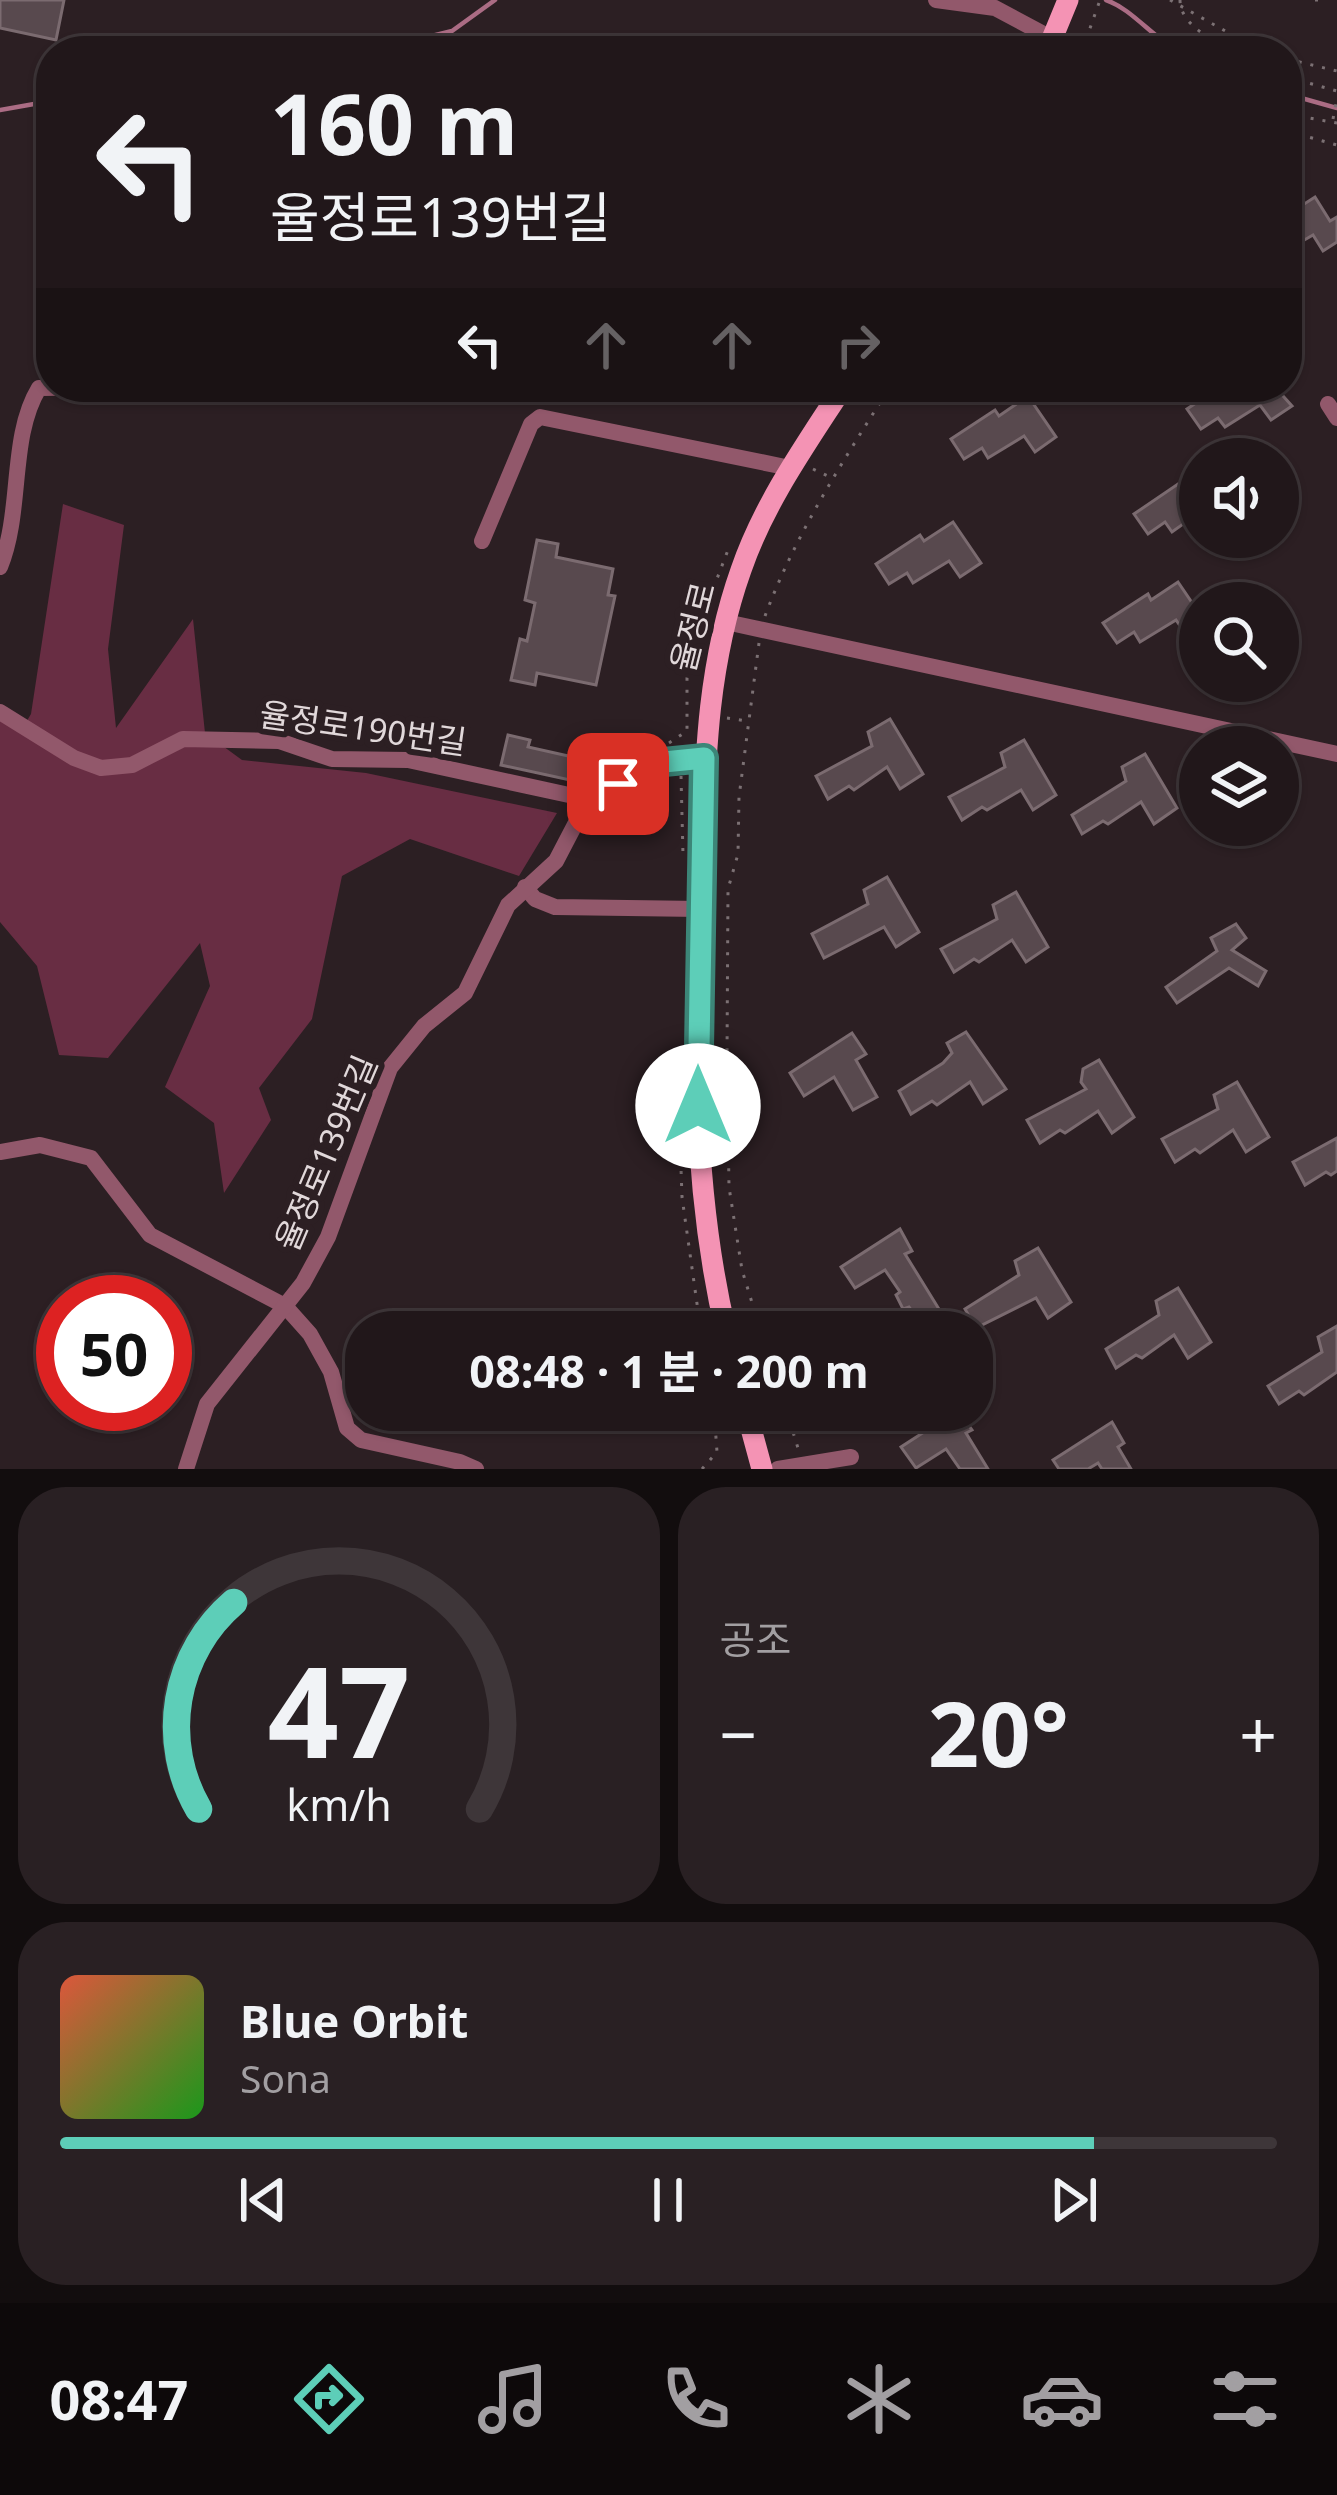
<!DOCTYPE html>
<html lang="ko">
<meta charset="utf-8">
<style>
:root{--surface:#21171a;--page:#292023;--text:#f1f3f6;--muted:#a29fa2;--line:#3e3639;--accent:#5dceb8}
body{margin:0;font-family:"Noto Sans","Noto Sans KR",sans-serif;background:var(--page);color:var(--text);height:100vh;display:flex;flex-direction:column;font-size:45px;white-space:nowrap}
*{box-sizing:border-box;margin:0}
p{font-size:39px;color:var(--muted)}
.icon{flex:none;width:66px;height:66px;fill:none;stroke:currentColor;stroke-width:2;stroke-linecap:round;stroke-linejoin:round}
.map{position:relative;height:1469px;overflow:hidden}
.side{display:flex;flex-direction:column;gap:18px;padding:18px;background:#120d0e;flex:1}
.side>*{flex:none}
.banner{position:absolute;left:36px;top:36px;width:1266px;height:366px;border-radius:48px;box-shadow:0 3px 9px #0004,0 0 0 3px var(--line);background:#21171a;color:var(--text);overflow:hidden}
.buttons{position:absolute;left:1179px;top:438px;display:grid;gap:24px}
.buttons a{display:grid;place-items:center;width:120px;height:120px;border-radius:50%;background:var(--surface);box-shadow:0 3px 9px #0004,0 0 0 3px var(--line);font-size:60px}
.speed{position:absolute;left:36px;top:1275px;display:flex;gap:24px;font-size:60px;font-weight:700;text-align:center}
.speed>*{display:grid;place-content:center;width:156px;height:156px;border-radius:50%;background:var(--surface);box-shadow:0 3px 9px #0004,0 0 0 3px var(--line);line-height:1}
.speed .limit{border:18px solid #d22;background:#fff;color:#111}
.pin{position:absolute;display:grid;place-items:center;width:102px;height:102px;color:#fff;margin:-51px;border-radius:24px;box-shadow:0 6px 18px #0006}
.me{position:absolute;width:132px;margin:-66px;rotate:0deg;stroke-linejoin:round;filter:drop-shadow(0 0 9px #0008)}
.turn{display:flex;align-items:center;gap:42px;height:252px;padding:0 36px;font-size:54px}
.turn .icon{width:156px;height:156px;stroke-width:2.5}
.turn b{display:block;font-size:84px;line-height:102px}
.lanes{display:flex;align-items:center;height:114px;padding:0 36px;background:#0003;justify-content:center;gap:60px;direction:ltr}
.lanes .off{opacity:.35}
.big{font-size:90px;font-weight:700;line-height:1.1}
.side .card{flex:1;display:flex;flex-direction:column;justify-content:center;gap:18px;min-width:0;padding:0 42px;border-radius:48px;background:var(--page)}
.side .dial{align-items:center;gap:0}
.dial svg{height:312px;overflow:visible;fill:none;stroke:var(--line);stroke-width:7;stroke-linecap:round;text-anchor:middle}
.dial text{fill:var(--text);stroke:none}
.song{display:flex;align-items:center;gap:36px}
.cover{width:144px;height:144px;border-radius:18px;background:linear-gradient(135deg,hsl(10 70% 55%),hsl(120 70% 35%))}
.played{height:12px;border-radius:6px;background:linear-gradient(90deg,var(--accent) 85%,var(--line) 85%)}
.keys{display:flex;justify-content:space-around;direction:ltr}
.heat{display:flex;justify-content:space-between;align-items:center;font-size:66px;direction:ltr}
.side .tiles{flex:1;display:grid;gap:18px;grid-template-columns:1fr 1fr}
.card:last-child{grid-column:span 2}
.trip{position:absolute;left:345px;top:1311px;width:648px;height:120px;border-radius:48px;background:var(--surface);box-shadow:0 3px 9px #0004,0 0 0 3px var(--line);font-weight:700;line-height:120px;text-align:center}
.tabs{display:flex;height:192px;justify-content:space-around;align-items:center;background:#0d090a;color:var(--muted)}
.tabs .icon{width:84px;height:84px}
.tabs .on{color:var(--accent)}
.tabs b{font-size:54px;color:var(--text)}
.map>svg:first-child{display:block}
</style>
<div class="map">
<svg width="1337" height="1469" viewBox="0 0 1337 1469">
<rect width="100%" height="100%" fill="#2c1f23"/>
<path fill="#682d43" d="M63,504L124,525L108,649L116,728L193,619L205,733L242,760L366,773L557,813L519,876L410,839L342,876L312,1019L259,1088L271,1120L224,1193L214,1123L165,1087L210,986L200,943L108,1058L59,1055L37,966L0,922V705L25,724L31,714Z"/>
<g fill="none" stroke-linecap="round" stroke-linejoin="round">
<g stroke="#ab6c84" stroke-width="4.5">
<path d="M1106,0C1132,9 1152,37 1178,51"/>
<path d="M370,51L452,31L495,0"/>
<path d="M1287,94L1337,108"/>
<path d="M0,110L51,101"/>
</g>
</g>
<g fill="#58494e" stroke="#7b6b70" stroke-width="3">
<path d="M0,0H64L56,40L0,28Z"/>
<path d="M1315,197L1330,221L1337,217V242L1323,251L1313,235L1287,250V215Z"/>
<path d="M1220,387H1275L1292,406L1271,420L1260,405L1225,427L1218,418L1201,429L1187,409Z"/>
<path d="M1028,396L1056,437L1035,452L1024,436L988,458L982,448L964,459L951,439L995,410L999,416Z"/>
<path d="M1200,477V512L1172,532L1165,522L1148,534L1134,514L1178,484L1182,490Z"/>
<path d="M953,522L981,563L960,577L949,561L913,583L907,573L889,584L876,564L920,535L924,541Z"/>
<path d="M537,540L558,544L556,557L613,569L608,595L615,596L596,685L537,673L535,685L511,680L520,639L527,641L535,603L525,600Z"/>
<path d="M1178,582L1195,607L1200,603V627L1187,636L1176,620L1140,642L1134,632L1117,643L1103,623L1148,594L1151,600Z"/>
<path d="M890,719L923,774L900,789L887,767L854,790L849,786L828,799L816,776L872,746L868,732Z"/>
<path d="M508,735L530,740L528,747L586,760L583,772L573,769L570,780L501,765Z"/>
<path d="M1024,740L1056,795L1033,810L1021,790L987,810L982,807L962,820L949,797L1005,767L1001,753Z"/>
<path d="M1145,754L1177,808L1154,824L1141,802L1108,824L1103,821L1082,834L1072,815L1126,781L1122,767Z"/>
<path d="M887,877L919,932L896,947L884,927L824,958L812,934L868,904L864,890Z"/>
<path d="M1016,892L1048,947L1026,962L1012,940L979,962L974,959L954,972L941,949L997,919L993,905Z"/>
<path d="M1236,924L1246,938L1232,950L1266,971L1258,986L1229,968L1177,1003L1166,987L1217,951L1211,938Z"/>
<path d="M966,1032L1006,1089L983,1104L970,1082L937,1105L932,1101L911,1114L899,1091L943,1063L952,1053L947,1043Z"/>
<path d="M852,1033L866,1054L856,1060L877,1097L853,1110L834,1077L804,1096L790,1073Z"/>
<path d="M1099,1060L1134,1117L1112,1133L1098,1111L1065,1133L1060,1130L1040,1143L1027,1120L1086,1089L1081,1082L1083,1069Z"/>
<path d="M1237,1082L1269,1137L1246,1152L1233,1130L1200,1153L1195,1149L1175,1162L1162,1139L1218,1109L1214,1095Z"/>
<path d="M1337,1138V1171L1331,1175L1326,1172L1305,1185L1293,1162Z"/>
<path d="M900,1229L912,1251L905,1254L942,1314L923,1326L909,1307L903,1309L896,1295L900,1292L885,1270L855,1288L841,1267Z"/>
<path d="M1038,1248L1071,1302L1048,1318L1036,1298L976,1328L965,1309L1019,1275L1015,1261Z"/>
<path d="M1178,1288L1211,1342L1188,1358L1174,1335L1142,1358L1136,1355L1116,1368L1106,1349L1159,1315L1156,1301Z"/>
<path d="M1337,1326V1372L1304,1395L1299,1391L1279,1404L1268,1386L1322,1352L1318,1337Z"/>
<path d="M958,1410L972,1430L966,1433L988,1469H960L946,1449L916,1468L901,1447Z"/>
<path d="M1112,1422L1124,1443L1118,1447L1131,1469H1102L1098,1463L1088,1469H1059L1053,1460Z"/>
</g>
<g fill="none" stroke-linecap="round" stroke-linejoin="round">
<g stroke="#7c7174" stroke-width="3" stroke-dasharray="3 9" stroke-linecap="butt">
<path d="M1170,0L1261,51"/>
<path d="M1180,0C1180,24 1211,39 1230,51"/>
<path d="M1315,0H1323"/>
<path d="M1126,48L1130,51"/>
<path d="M1082,51L1100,0"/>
<path d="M1287,59L1337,71"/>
<path d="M1287,77L1337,91"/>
<path d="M1287,114L1337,123"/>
<path d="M1333,119L1337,98"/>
<path d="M1287,131L1337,145"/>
<path d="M813,469L832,478"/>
<path d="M765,616C796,533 843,461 890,387"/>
<path d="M759,643L739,797L738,854L728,889L727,1055L729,1187L742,1270L761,1332"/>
<path d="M727,718L747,721"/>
<path d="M669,743L687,731V678L700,623L728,550"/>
<path d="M681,776L683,855"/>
<path d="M679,1111L682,1197L701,1332"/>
<path d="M786,1410L798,1448"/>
<path d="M702,1469L717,1452L714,1410"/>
</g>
<g stroke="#92586b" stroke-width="16">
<path d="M936,0L995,8L1053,39"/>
<path d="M1328,404L1337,418"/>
<path d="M482,541L531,424L540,417L790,468"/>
<path d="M0,567C23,511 9,437 39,388L141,387"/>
<path d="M726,622L1337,754"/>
<path d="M0,712L74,758L101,768L132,765L183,739L279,741L332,759L408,760L592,800"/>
<path d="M525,887L535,899L555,907L700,909"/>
<path d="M0,1152L40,1145L91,1158L150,1235L285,1306L310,1334L331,1372L347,1428L361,1440L460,1462L476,1469"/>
<path d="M186,1469L207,1404L303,1283L328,1237L390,1068L424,1026L465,993L508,905L556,861L580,815L597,797L654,763L704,757"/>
<path d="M778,1469L851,1457"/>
</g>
<g stroke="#f493b4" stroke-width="21">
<path d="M1047,51L1068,0"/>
<path d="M726,1332C690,1179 695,1033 701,877C705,772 705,671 741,570C764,503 805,446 843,387"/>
<path d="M746,1410L762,1469"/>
</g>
</g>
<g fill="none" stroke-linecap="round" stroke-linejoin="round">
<defs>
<path id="route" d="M618,784L654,763L704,758L698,1106"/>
</defs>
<use href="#route" stroke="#3c8678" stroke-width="30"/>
<use href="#route" stroke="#5dceb8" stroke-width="21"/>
</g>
<g text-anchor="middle" stroke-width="12" stroke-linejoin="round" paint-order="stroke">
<g font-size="33" fill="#e1d8da" stroke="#2c1f23">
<text transform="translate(693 627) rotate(-76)" y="12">율정로</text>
<text transform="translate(363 728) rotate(8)" y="12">율정로190번길</text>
<text transform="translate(326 1153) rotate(-67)" y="12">율정로139번길</text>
</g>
</g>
</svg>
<div class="buttons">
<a><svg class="icon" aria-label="sound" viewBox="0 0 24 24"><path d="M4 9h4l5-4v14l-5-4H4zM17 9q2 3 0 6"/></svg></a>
<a><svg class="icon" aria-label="search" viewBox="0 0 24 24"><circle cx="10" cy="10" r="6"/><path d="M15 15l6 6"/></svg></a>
<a><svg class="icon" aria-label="layers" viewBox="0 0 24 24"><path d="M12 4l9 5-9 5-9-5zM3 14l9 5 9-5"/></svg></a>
</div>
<div class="speed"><div class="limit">50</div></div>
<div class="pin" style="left:618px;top:784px;background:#d93025"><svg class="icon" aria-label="arrive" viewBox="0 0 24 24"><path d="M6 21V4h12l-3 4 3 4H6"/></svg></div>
<svg class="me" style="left:698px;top:1106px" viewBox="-20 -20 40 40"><circle r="19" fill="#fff"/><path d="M0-13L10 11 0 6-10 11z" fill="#5dceb8"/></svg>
<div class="trip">08:48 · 1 분 · 200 m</div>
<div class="banner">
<div class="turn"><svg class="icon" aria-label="left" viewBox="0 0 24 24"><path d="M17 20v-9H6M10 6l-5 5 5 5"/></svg><div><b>160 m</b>율정로139번길</div></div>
<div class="lanes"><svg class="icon" aria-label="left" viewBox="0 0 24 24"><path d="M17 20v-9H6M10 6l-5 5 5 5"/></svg><svg class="icon off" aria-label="ahead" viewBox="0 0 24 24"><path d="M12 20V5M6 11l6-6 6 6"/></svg><svg class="icon off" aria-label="ahead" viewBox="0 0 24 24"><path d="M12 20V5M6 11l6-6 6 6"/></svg><svg class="icon off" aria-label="right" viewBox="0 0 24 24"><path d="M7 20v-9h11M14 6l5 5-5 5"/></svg></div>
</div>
</div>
<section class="side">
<div class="tiles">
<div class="card dial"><svg viewBox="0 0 100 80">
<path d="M14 69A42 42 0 1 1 86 69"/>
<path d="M14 69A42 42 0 0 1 23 16" stroke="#5dceb8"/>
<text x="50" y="56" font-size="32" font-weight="700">47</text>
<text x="50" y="72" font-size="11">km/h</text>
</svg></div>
<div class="card"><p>공조</p>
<div class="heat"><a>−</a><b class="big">20°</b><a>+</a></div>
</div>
<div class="card">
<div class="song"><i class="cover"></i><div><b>Blue Orbit</b><p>Sona</p></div></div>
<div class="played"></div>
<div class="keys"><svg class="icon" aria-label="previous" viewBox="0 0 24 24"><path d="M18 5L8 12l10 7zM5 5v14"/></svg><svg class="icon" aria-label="pause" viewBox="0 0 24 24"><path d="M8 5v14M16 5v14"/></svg><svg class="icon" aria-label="next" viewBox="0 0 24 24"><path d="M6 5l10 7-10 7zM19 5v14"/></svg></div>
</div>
</div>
</section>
<nav class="tabs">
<b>08:47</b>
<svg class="icon on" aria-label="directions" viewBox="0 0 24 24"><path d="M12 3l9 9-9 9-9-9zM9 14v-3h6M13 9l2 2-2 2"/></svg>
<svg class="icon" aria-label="music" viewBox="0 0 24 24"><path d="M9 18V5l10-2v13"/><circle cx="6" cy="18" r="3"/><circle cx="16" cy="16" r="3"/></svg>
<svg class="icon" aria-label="phone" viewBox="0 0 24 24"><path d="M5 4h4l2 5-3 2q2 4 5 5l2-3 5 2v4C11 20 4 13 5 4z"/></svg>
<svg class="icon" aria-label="climate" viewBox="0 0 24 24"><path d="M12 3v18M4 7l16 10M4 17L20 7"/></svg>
<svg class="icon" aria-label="car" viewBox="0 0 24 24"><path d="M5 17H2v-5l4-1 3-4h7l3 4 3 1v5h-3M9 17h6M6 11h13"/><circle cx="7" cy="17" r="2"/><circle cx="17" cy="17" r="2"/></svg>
<svg class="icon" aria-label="filters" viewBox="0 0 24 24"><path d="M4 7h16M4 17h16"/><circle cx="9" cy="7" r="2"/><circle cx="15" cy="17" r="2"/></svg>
</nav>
